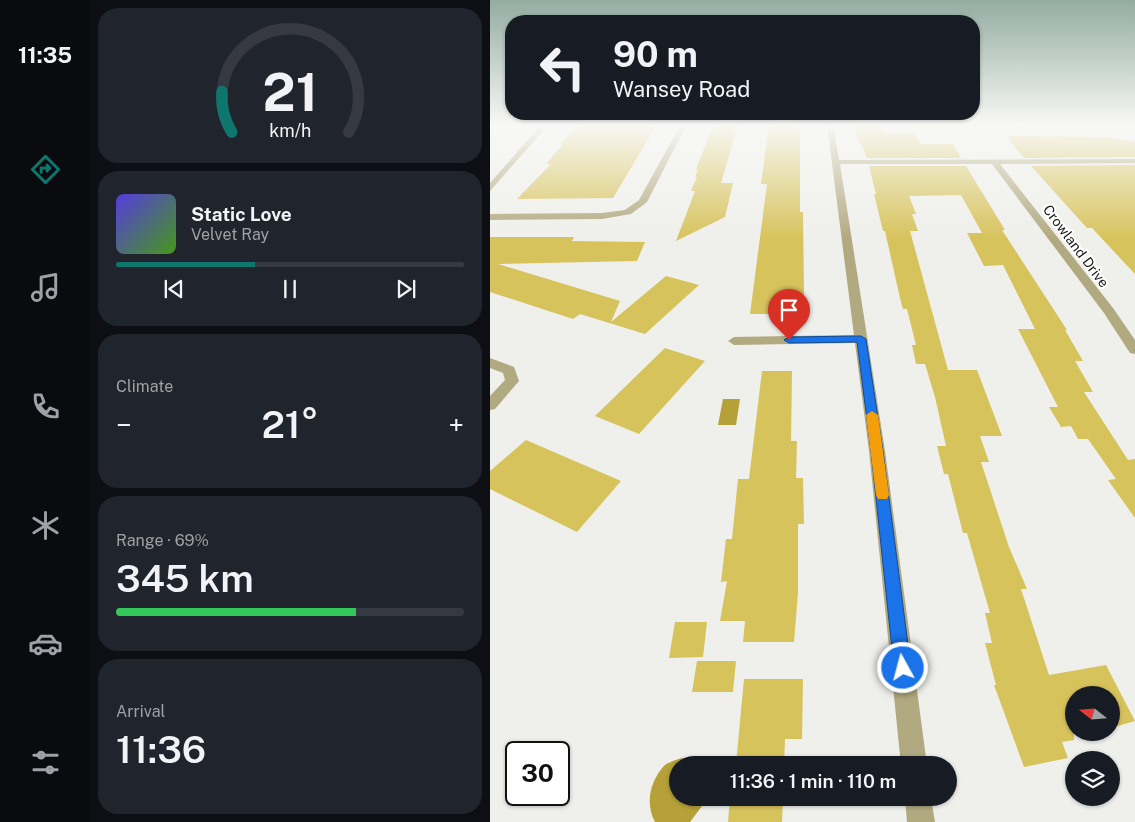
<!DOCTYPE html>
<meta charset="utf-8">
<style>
:root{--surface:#171b24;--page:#20242c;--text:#f1f3f6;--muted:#9ea1a6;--line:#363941;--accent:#0f766e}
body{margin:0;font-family:"Public Sans",sans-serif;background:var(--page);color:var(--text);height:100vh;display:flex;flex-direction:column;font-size:19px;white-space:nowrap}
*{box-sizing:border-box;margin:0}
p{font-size:16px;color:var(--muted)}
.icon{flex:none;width:28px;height:28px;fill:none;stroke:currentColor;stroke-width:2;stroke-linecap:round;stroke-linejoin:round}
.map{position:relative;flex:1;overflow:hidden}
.side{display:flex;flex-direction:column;gap:8px;padding:8px;background:#0d0f14;width:400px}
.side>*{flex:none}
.hud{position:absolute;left:15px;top:15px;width:475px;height:105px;border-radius:20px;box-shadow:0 1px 4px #0004;background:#171b24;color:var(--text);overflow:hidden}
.needle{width:32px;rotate:287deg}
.buttons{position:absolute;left:575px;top:686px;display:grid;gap:10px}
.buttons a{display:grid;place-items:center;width:55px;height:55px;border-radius:50%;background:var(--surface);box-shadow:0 1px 4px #0004;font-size:25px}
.speed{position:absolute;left:15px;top:741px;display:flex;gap:10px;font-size:25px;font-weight:700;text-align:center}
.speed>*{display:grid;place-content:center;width:65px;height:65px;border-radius:50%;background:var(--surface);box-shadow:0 1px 4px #0004;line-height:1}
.speed .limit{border:2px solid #111;border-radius:8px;background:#fff;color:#111}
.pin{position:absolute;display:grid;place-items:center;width:42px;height:42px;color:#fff;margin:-51px -21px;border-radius:50% 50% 50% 0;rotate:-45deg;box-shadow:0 0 5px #0007}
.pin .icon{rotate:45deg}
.me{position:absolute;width:55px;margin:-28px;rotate:353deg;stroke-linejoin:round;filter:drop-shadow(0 0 4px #0008)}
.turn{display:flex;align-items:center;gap:18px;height:105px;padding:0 25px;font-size:22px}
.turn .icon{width:65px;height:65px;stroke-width:2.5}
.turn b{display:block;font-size:35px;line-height:42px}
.big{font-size:38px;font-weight:600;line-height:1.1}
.side .tile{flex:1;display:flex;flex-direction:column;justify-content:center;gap:8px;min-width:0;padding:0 18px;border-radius:20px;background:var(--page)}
.side .dial{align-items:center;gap:0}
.dial svg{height:130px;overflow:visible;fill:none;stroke:var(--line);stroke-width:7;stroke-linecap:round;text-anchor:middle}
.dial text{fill:var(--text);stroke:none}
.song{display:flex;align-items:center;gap:15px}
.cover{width:60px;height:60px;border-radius:8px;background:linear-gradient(135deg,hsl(250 70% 55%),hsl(100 70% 35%))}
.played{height:5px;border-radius:2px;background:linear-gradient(90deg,var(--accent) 40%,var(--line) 40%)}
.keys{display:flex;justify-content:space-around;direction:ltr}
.heat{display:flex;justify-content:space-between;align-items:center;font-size:28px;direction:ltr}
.charge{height:8px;border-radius:4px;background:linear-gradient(90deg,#34c759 69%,var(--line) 0)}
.trip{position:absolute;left:179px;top:756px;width:288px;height:50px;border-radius:25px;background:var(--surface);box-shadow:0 1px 4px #0004;font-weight:600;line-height:50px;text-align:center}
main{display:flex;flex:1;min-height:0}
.menu{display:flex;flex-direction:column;width:90px;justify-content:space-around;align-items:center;background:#090b0e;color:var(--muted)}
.menu .icon{width:35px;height:35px}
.menu .current{color:var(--accent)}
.menu b{font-size:22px;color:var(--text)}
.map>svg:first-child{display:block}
</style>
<main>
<nav class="menu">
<b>11:35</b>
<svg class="icon current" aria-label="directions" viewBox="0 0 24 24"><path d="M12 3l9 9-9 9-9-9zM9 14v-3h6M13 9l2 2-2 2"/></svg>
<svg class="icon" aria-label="music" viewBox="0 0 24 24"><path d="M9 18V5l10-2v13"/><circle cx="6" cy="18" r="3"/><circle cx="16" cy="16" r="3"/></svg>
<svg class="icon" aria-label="phone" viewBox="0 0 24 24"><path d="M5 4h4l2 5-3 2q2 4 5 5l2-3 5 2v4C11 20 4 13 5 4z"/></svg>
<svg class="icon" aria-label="climate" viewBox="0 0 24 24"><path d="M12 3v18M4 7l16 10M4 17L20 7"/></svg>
<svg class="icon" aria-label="car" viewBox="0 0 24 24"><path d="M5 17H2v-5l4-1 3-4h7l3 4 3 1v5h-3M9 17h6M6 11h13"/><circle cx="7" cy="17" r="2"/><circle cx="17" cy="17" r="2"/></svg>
<svg class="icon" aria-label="filters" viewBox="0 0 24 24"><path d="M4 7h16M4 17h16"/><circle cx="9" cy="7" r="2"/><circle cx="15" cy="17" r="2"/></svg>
</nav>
<section class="side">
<div class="tile dial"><svg viewBox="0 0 100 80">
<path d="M14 69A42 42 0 1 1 86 69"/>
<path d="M14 69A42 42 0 0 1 8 44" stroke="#0f766e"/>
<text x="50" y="56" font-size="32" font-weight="700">21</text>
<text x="50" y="72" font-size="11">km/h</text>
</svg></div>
<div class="tile">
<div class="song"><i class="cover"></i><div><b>Static Love</b><p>Velvet Ray</p></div></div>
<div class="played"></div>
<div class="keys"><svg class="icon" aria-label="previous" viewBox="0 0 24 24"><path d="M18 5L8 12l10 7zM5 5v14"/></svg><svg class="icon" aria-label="pause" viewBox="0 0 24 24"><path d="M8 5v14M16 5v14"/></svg><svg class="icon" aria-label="next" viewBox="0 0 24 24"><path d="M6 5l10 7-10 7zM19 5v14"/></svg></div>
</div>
<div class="tile"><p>Climate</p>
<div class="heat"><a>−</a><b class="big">21°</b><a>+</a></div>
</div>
<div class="tile"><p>Range · 69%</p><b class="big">345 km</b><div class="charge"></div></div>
<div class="tile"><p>Arrival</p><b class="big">11:36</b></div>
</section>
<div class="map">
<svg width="645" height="822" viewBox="0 0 645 822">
<rect width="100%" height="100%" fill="#efefeb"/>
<path fill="#efe19d" d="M415,124H645V131L419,132Z"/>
<g fill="#b5a137">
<path d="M233,399H250L246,425H228Z"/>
<path d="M192,758L208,765H188V798H213L212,806L200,822H165C155,804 160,781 174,766C178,762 186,760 192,758Z"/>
</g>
<g fill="#d7c35c">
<path d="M90,124H167L123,198L27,199L61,164H56L73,144H70Z"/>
<path d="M224,124H248L231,183H243L235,217L186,241L205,191H201L207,177H205L208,169H206Z"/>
<path d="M279,124H305V128L310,129V212H313L314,295H311L310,314H260L277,184H271Z"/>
<path d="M364,124H390L397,133H425L430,144H463L471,158H377L371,143H369Z"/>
<path d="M516,136L614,137L645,142V157L534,158Z"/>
<path d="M645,165V274L602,228H597L541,166Z"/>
<path d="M379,166H476L515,230H512L577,330H575L593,361H585L603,392H594L638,460L645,459V518L618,480L626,479L598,439H588L581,426L571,427L559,407H568L528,329H545L513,265L494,266L477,233H492L471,195L419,196L426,214H422L428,231H420L458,370H487L512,436H490L499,462H491L519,547L537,589H531L559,675L616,665L645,721L621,728V695H584V740L572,742L578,758L534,767L504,685H506L495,643H502L495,613H500L477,533H473L458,474H454L447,446H456L445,397L435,364H426L422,345H426L417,309H413L410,298L395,231H393L384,194H386Z"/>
<path d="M0,237H84L82,241L155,242L147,261L8,264L130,301L121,322L176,276L209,285L155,334L90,314L83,319L0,292Z"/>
<path d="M175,348L215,361L149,434L105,416Z"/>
<path d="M272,371H302L301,441H307L306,478H313L314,524H308V593L304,642H253L255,621H230L237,581L231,582L236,539H242L248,479H259Z"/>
<path d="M36,440L131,481L87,532L0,489V471Z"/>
<path d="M185,622H217L213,657L179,658Z"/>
<path d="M207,661H246L243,692H202Z"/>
<path d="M254,679H313L312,739H295L294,765H242L246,764Z"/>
<path d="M240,798H293L292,822H238Z"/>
</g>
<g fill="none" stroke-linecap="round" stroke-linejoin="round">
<g fill="#b1a980" fill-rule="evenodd">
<path d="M52,124H59L0,191V183Z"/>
<path d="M191,124H197L157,202L141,214L112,219L0,220V214L112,213L135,210L149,200Z"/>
<path d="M337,124H343L349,160L645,159V163L510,164L623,308L645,340V354L640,353L614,313L502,164H350L395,451L437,765H411L379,451L365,343L244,345L238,341L244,337L364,335Z"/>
<path d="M0,358L24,367L29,381L5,409L0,410V396L15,380L13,373L0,368Z"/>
<path d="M415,798H441L445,822H417Z"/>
</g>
</g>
<linearGradient id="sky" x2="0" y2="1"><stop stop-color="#93aca1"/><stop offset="0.52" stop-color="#f8f8f6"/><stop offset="1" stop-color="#f8f8f6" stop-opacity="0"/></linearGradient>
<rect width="645" height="239" fill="url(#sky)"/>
<path fill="#1a73e8" stroke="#114b97" d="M371,336L376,339L393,451L421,668L419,674L413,677L407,674L404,668L381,451L367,342L299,343L294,340L299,337Z"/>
<path fill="#f59e0b" d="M382,411L388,415L399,495L397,499H388L386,495L376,415Z"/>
<g text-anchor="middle" stroke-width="4" stroke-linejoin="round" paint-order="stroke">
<g font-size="14" fill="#20201f" stroke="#fff">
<text transform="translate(586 246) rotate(53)" y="5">Crowland Drive</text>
</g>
</g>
</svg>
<div class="buttons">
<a><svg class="needle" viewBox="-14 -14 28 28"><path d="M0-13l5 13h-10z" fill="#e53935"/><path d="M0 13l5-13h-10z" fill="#9ea1a6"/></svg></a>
<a><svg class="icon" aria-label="layers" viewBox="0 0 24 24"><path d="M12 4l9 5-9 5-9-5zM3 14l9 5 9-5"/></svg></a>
</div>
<div class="speed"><div class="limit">30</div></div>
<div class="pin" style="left:299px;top:340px;background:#d93025"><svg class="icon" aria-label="arrive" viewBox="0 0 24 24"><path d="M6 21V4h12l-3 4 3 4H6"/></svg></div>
<svg class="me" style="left:413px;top:668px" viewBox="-20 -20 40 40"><circle r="17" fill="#1a73e8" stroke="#fff" stroke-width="3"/><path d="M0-11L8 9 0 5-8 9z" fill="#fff"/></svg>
<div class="trip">11:36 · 1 min · 110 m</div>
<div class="hud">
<div class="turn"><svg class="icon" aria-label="left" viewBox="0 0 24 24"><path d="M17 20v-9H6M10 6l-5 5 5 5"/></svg><div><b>90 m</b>Wansey Road</div></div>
</div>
</div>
</main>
